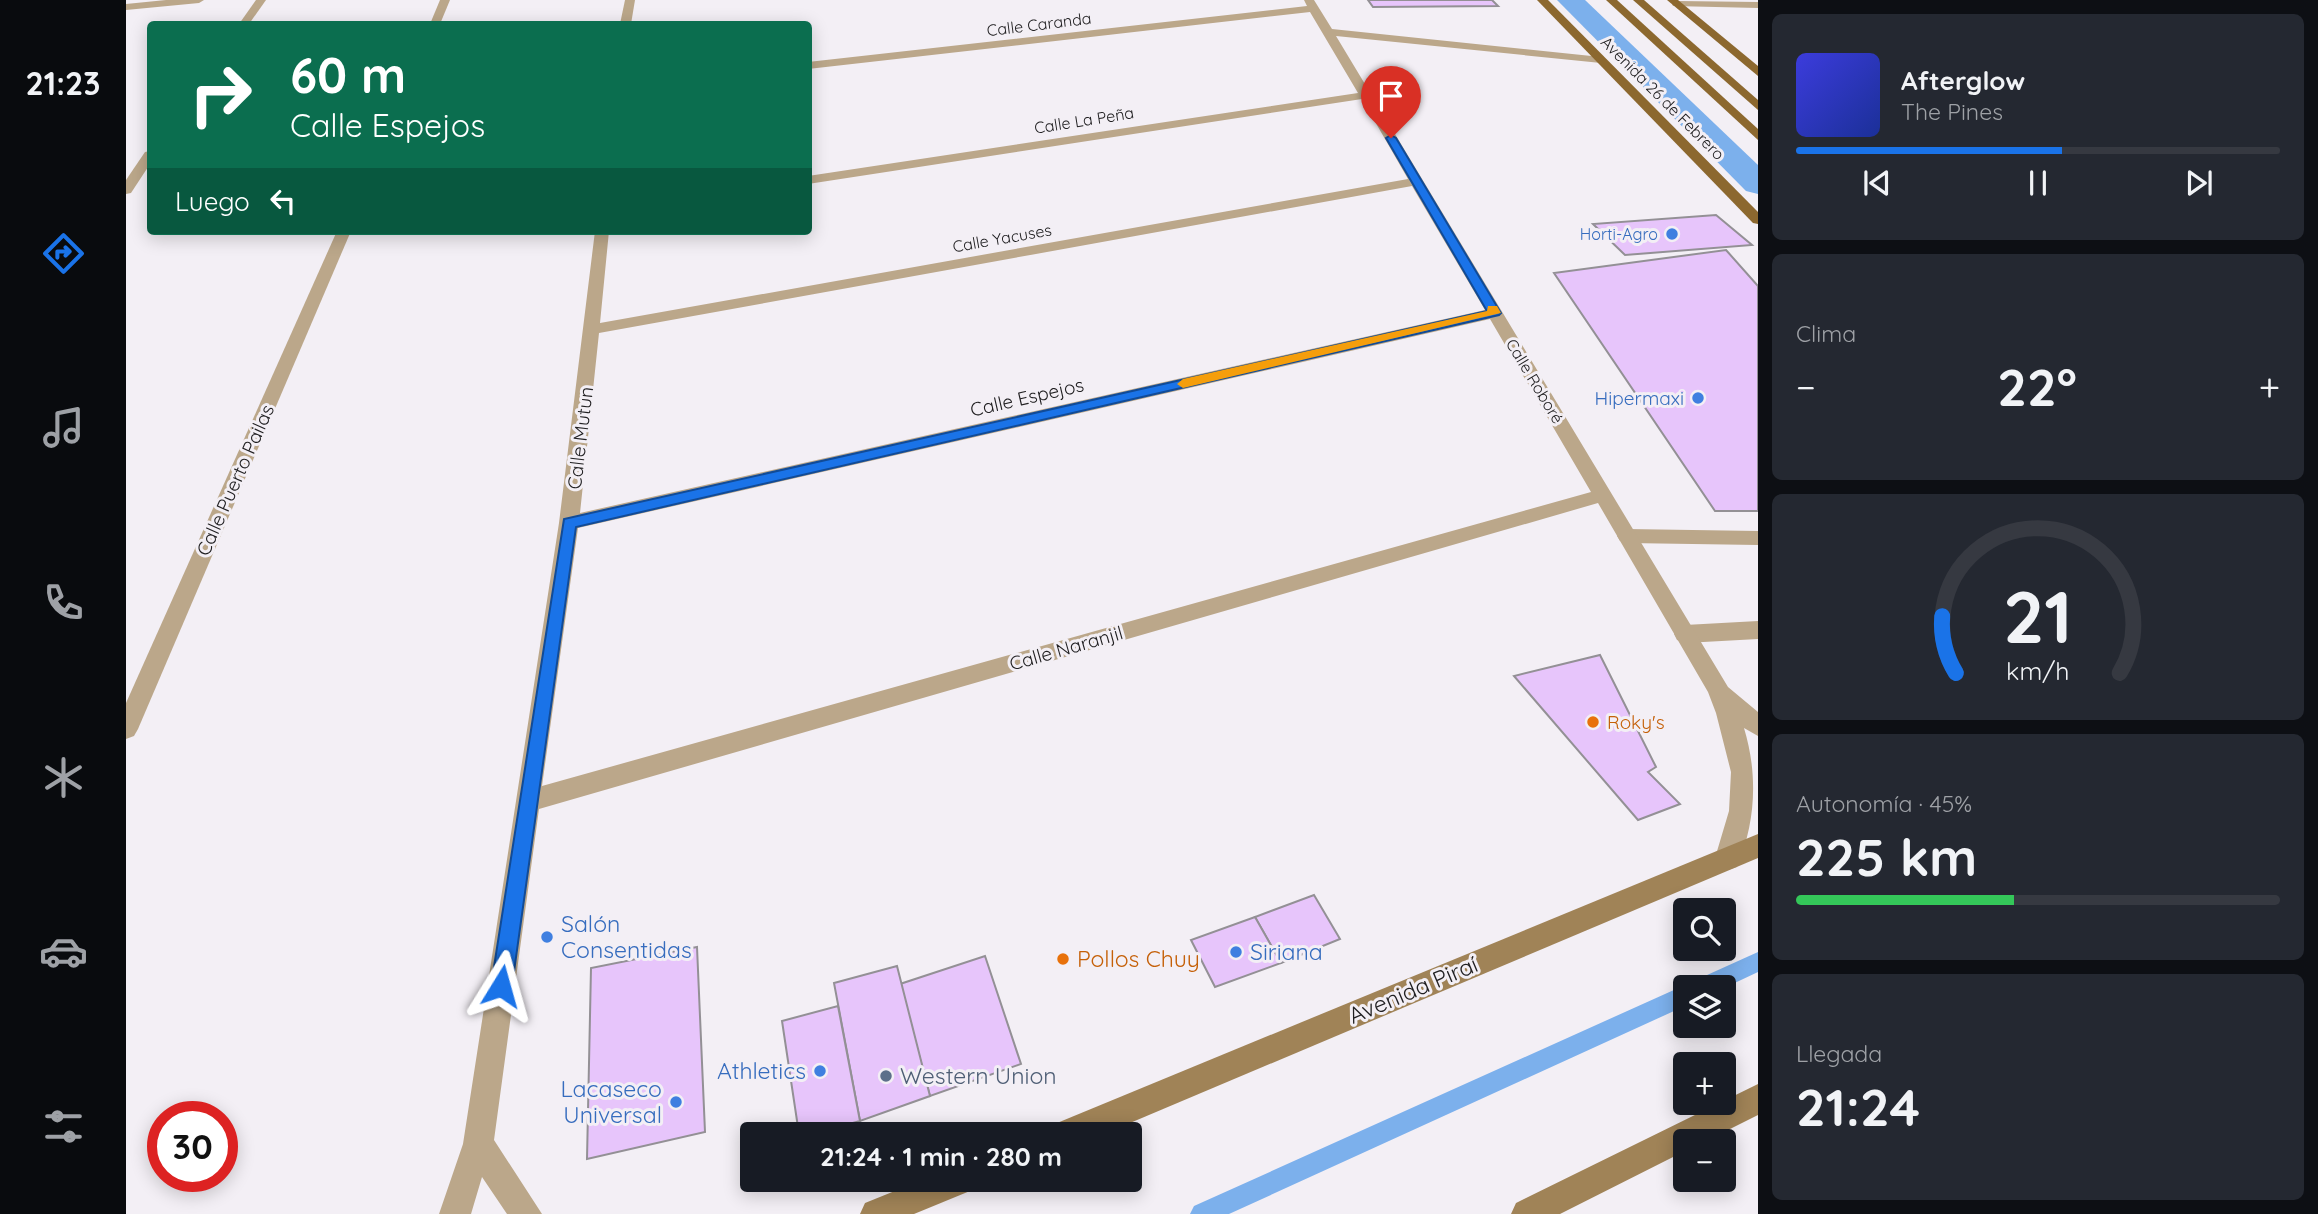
<!DOCTYPE html>
<html lang="es">
<meta charset="utf-8">
<style>
:root{--surface:#171b24;--page:#242831;--text:#f1f3f6;--muted:#9ea1a6;--line:#363941;--accent:#1a73e8}
body{margin:0;font-family:Quicksand,sans-serif;background:var(--page);color:var(--text);height:100vh;display:flex;flex-direction:column;font-size:26px;white-space:nowrap}
*{box-sizing:border-box;margin:0}
p{font-size:23px;color:var(--muted)}
.icon{flex:none;width:38px;height:38px;fill:none;stroke:currentColor;stroke-width:2;stroke-linecap:round;stroke-linejoin:round}
.map{position:relative;flex:1;overflow:hidden}
.sheet{display:flex;flex-direction:column;gap:14px;padding:14px;background:#0d0f14;width:560px}
.sheet>*{flex:none}
.guide{position:absolute;left:21px;top:21px;width:665px;height:214px;border-radius:7px;box-shadow:0 4px 18px #0003;background:#0b6e4f;color:#fff;overflow:hidden}
.fabs{position:absolute;left:1547px;top:898px;display:grid;gap:14px}
.fabs a{display:grid;place-items:center;width:63px;height:63px;border-radius:7px;background:var(--surface);box-shadow:0 4px 18px #0003;font-size:35px}
.speed{position:absolute;left:21px;top:1101px;display:flex;gap:14px;font-size:35px;font-weight:700;text-align:center}
.speed>*{display:grid;place-content:center;width:91px;height:91px;border-radius:50%;background:var(--surface);box-shadow:0 4px 18px #0003;line-height:1}
.speed .limit{border:10px solid #d22;background:#fff;color:#111}
.pin{position:absolute;display:grid;place-items:center;width:60px;height:60px;color:#fff;margin:-72px -30px;border-radius:50% 50% 50% 0;rotate:-45deg;box-shadow:0 0 7px #0007}
.pin .icon{rotate:45deg}
.me{position:absolute;width:77px;margin:-38px;rotate:8deg;stroke-linejoin:round;filter:drop-shadow(0 0 5px #0008)}
.turn{display:flex;align-items:center;gap:24px;height:147px;padding:0 28px;font-size:32px}
.turn .icon{width:91px;height:91px;stroke-width:2.5}
.turn b{display:block;font-size:49px;line-height:60px}
.then{display:flex;align-items:center;height:66px;padding:0 28px;background:#0003;gap:14px;font-size:26px}
.big{font-size:52px;font-weight:700;line-height:1.1}
.sheet .card{flex:1;display:flex;flex-direction:column;justify-content:center;gap:10px;min-width:0;padding:0 24px;border-radius:10px;background:var(--page)}
.sheet .dial{align-items:center;gap:0}
.dial svg{height:182px;overflow:visible;fill:none;stroke:var(--line);stroke-width:7;stroke-linecap:round;text-anchor:middle}
.dial text{fill:var(--text);stroke:none}
.song{display:flex;align-items:center;gap:21px}
.cover{width:84px;height:84px;border-radius:10px;background:linear-gradient(135deg,hsl(240 70% 55%),hsl(230 70% 35%))}
.played{height:7px;border-radius:4px;background:linear-gradient(90deg,var(--accent) 55%,var(--line) 55%)}
.keys{display:flex;justify-content:space-around;direction:ltr}
.heat{display:flex;justify-content:space-between;align-items:center;font-size:38px;direction:ltr}
.charge{height:10px;border-radius:5px;background:linear-gradient(90deg,#34c759 45%,var(--line) 0)}
.trip{position:absolute;left:614px;top:1122px;width:402px;height:70px;border-radius:7px;background:var(--surface);box-shadow:0 4px 18px #0003;font-weight:700;line-height:70px;text-align:center}
main{display:flex;flex:1;min-height:0}
.menu{display:flex;flex-direction:column;width:126px;justify-content:space-around;align-items:center;background:#090b0e;color:var(--muted)}
.menu .icon{width:49px;height:49px}
.menu .active{color:var(--accent)}
.menu b{font-size:32px;color:var(--text)}
.map>svg:first-child{display:block}
</style>
<main>
<nav class="menu">
<b>21:23</b>
<svg class="icon active" aria-label="directions" viewBox="0 0 24 24"><path d="M12 3l9 9-9 9-9-9zM9 14v-3h6M13 9l2 2-2 2"/></svg>
<svg class="icon" aria-label="music" viewBox="0 0 24 24"><path d="M9 18V5l10-2v13"/><circle cx="6" cy="18" r="3"/><circle cx="16" cy="16" r="3"/></svg>
<svg class="icon" aria-label="phone" viewBox="0 0 24 24"><path d="M5 4h4l2 5-3 2q2 4 5 5l2-3 5 2v4C11 20 4 13 5 4z"/></svg>
<svg class="icon" aria-label="climate" viewBox="0 0 24 24"><path d="M12 3v18M4 7l16 10M4 17L20 7"/></svg>
<svg class="icon" aria-label="car" viewBox="0 0 24 24"><path d="M5 17H2v-5l4-1 3-4h7l3 4 3 1v5h-3M9 17h6M6 11h13"/><circle cx="7" cy="17" r="2"/><circle cx="17" cy="17" r="2"/></svg>
<svg class="icon" aria-label="filters" viewBox="0 0 24 24"><path d="M4 7h16M4 17h16"/><circle cx="9" cy="7" r="2"/><circle cx="15" cy="17" r="2"/></svg>
</nav>
<div class="map">
<svg width="1632" height="1214" viewBox="0 0 1632 1214">
<rect width="100%" height="100%" fill="#f3eff5"/>
<g fill="none" stroke-linecap="round" stroke-linejoin="round">
<g fill="#7cb0ec" fill-rule="evenodd">
<path d="M1632,952V972L1598,988L1567,987L1570,980Z"/>
<path d="M1559,985L1565,987H1559V1006L1103,1214H1064L1068,1206Z"/>
</g>
<path fill="#7cb0ec" fill-rule="evenodd" d="M1431,0H1459L1632,165V194L1620,191Z"/>
</g>
<g fill="#e7c5fb" stroke="#939095" stroke-width="2">
<path d="M1242,0H1366L1372,6L1247,7Z"/>
<path d="M1590,215L1626,245L1499,255L1467,224Z"/>
<path d="M1600,250L1632,286V511H1589L1428,273Z"/>
<path d="M1474,655L1530,767L1522,772L1554,804L1512,820L1388,676Z"/>
<path d="M1188,895L1214,939L1155,963L1129,917Z"/>
<path d="M1129,917L1155,963L1089,987L1065,940Z"/>
<path d="M571,947L579,1132L461,1159L465,968Z"/>
<path d="M859,956L895,1064L804,1096L774,984Z"/>
<path d="M771,966L804,1096L734,1121L708,983Z"/>
<path d="M712,1006L734,1121L687,1134H673L656,1021Z"/>
</g>
<g fill="none" stroke-linecap="round" stroke-linejoin="round">
<g fill="#bba78a" fill-rule="evenodd">
<path d="M1501,529L1632,531V545L1501,543L1494,541L1491,536L1494,531Z"/>
<path d="M1632,621V639L1559,643L1551,640L1548,634L1551,628L1559,625Z"/>
</g>
<g fill="#bba78a" fill-rule="evenodd">
<path d="M40,0H78L73,3L0,10V4Z"/>
<path d="M130,0H140L123,24H113Z"/>
<path d="M314,0H324L314,24H304Z"/>
<path d="M499,0H509L505,24H494Z"/>
<path d="M1178,0H1188L1206,29L1475,57L1481,60L1475,63L1210,36L1602,687L1632,712V736L1618,728C1632,774 1630,822 1611,867L1602,870L1593,867L1589,858L1603,811L1605,772L1590,713L1582,692L1472,503L413,809L368,1140L416,1214H381L356,1177L345,1214H313L337,1144L433,523L469,231H483L474,323L1282,179L1236,99L682,184V176L1232,93L1184,12L682,69V62L1181,6ZM1286,186L1359,310L454,513L473,333ZM1364,319L1465,492L416,786L452,528Z"/>
<path d="M1551,1L1632,2V8L1547,6L1546,4Z"/>
<path d="M24,151V164L5,193L0,194V180L19,152Z"/>
<path d="M211,231H225L12,729L8,736L0,739V703Z"/>
</g>
<g fill="#a08357" fill-rule="evenodd">
<path d="M1632,834V858L978,1134H927L931,1123Z"/>
<path d="M1632,1084V1115L1580,1141H1559V1151L1434,1214H1385L1390,1203Z"/>
<path d="M796,1180H848L844,1191L788,1214H734L739,1203Z"/>
</g>
<g fill="#8c682f" fill-rule="evenodd">
<path d="M1411,0H1422L1632,212V224L1627,223Z"/>
<path d="M1480,0H1491L1632,129V140Z"/>
<path d="M1507,0H1518L1632,100V110Z"/>
<path d="M1541,0H1552L1632,66V76Z"/>
</g>
</g>
<path fill="#1a73e8" stroke="#114b97" stroke-width="2" d="M1265,135L1270,138L1375,313L1373,315L450,527L386,986L383,993L375,996L368,993L365,986L438,519L1361,311L1260,138Z"/>
<path fill="#f59e0b" d="M1362,306H1371L1375,313L1057,388L1051,384L1057,379L1361,311Z"/>
<g fill="#3f7fe0" stroke="#f3eff5" stroke-width="2.5">
<circle cx="1546" cy="234" r="7"/>
<circle cx="1572" cy="398" r="7"/>
<circle cx="421" cy="937" r="7"/>
<circle cx="1110" cy="952" r="7"/>
<circle cx="694" cy="1071" r="7"/>
<circle cx="550" cy="1102" r="7"/>
</g>
<g fill="#e8710a" stroke="#f3eff5" stroke-width="2.5">
<circle cx="1467" cy="722" r="7"/>
<circle cx="937" cy="959" r="7"/>
</g>
<circle fill="#5c6f8a" stroke="#f3eff5" stroke-width="2.5" cx="760" cy="1076" r="7"/>
<g text-anchor="middle" stroke-width="6" stroke-linejoin="round" paint-order="stroke">
<g font-size="16" fill="#212022" stroke="#f3eff5">
<text transform="translate(913 24) rotate(-7)" y="6">Calle Caranda</text>
<text transform="translate(1537 98) rotate(45)" y="6">Avenida 26 de Febrero</text>
<text transform="translate(958 120) rotate(-9)" y="6">Calle La Peña</text>
<text transform="translate(876 238) rotate(-10)" y="6">Calle Yacuses</text>
<text transform="translate(1409 381) rotate(59)" y="6">Calle Roboré</text>
</g>
<g font-size="16" fill="#366cbe" stroke="#f3eff5" text-anchor="end">
<text x="1532" y="240">Horti-Agro</text>
</g>
<g font-size="19" fill="#212022" stroke="#f3eff5">
<text transform="translate(901 397) rotate(-13)" y="7">Calle Espejos</text>
<text transform="translate(454 438) rotate(-83)" y="7">Calle Mutun</text>
<text transform="translate(109 480) rotate(-66)" y="7">Calle Puerto Pailas</text>
<text transform="translate(940 648) rotate(-16)" y="7">Calle Naranjil</text>
</g>
<g font-size="19" fill="#366cbe" stroke="#f3eff5" text-anchor="end">
<text x="1558" y="405">Hipermaxi</text>
</g>
<g font-size="19" fill="#c56008" stroke="#f3eff5" text-anchor="start">
<text x="1481" y="729">Roky's</text>
</g>
<g font-size="23" fill="#366cbe" stroke="#f3eff5" text-anchor="start">
<text x="435" y="932">Salón<tspan x="435" dy="26">Consentidas</tspan></text>
<text x="1124" y="960">Siriana</text>
<text x="680" y="1079" text-anchor="end">Athletics</text>
<text x="536" y="1097" text-anchor="end">Lacaseco<tspan x="536" dy="26">Universal</tspan></text>
</g>
<g font-size="23" fill="#c56008" stroke="#f3eff5" text-anchor="start">
<text x="951" y="967">Pollos Chuy</text>
</g>
<g font-size="23" fill="#212022" stroke="#f3eff5">
<text transform="translate(1287 990) rotate(-23)" y="8">Avenida Piraí</text>
</g>
<g font-size="23" fill="#4e5e75" stroke="#f3eff5" text-anchor="start">
<text x="774" y="1084">Western Union</text>
</g>
</g>
</svg>
<div class="fabs">
<a><svg class="icon" aria-label="search" viewBox="0 0 24 24"><circle cx="10" cy="10" r="6"/><path d="M15 15l6 6"/></svg></a>
<a><svg class="icon" aria-label="layers" viewBox="0 0 24 24"><path d="M12 4l9 5-9 5-9-5zM3 14l9 5 9-5"/></svg></a>
<a>+</a>
<a>−</a>
</div>
<div class="speed"><div class="limit">30</div></div>
<div class="pin" style="left:1265px;top:138px;background:#d93025"><svg class="icon" aria-label="arrive" viewBox="0 0 24 24"><path d="M6 21V4h12l-3 4 3 4H6"/></svg></div>
<svg class="me" style="left:375px;top:986px" viewBox="-20 -20 40 40"><path d="M0-17L14 15 0 8-14 15z" fill="#1a73e8" stroke="#fff" stroke-width="4"/></svg>
<div class="trip">21:24 · 1 min · 280 m</div>
<div class="guide">
<div class="turn"><svg class="icon" aria-label="right" viewBox="0 0 24 24"><path d="M7 20v-9h11M14 6l5 5-5 5"/></svg><div><b>60 m</b>Calle Espejos</div></div>
<div class="then">Luego<svg class="icon" aria-label="left" viewBox="0 0 24 24"><path d="M17 20v-9H6M10 6l-5 5 5 5"/></svg></div>
</div>
</div>
<section class="sheet">
<div class="card">
<div class="song"><i class="cover"></i><div><b>Afterglow</b><p>The Pines</p></div></div>
<div class="played"></div>
<div class="keys"><svg class="icon" aria-label="previous" viewBox="0 0 24 24"><path d="M18 5L8 12l10 7zM5 5v14"/></svg><svg class="icon" aria-label="pause" viewBox="0 0 24 24"><path d="M8 5v14M16 5v14"/></svg><svg class="icon" aria-label="next" viewBox="0 0 24 24"><path d="M6 5l10 7-10 7zM19 5v14"/></svg></div>
</div>
<div class="card"><p>Clima</p>
<div class="heat"><a>−</a><b class="big">22°</b><a>+</a></div>
</div>
<div class="card dial"><svg viewBox="0 0 100 80">
<path d="M14 69A42 42 0 1 1 86 69"/>
<path d="M14 69A42 42 0 0 1 8 44" stroke="#1a73e8"/>
<text x="50" y="56" font-size="32" font-weight="700">21</text>
<text x="50" y="72" font-size="11">km/h</text>
</svg></div>
<div class="card"><p>Autonomía · 45%</p><b class="big">225 km</b><div class="charge"></div></div>
<div class="card"><p>Llegada</p><b class="big">21:24</b></div>
</section>
</main>
